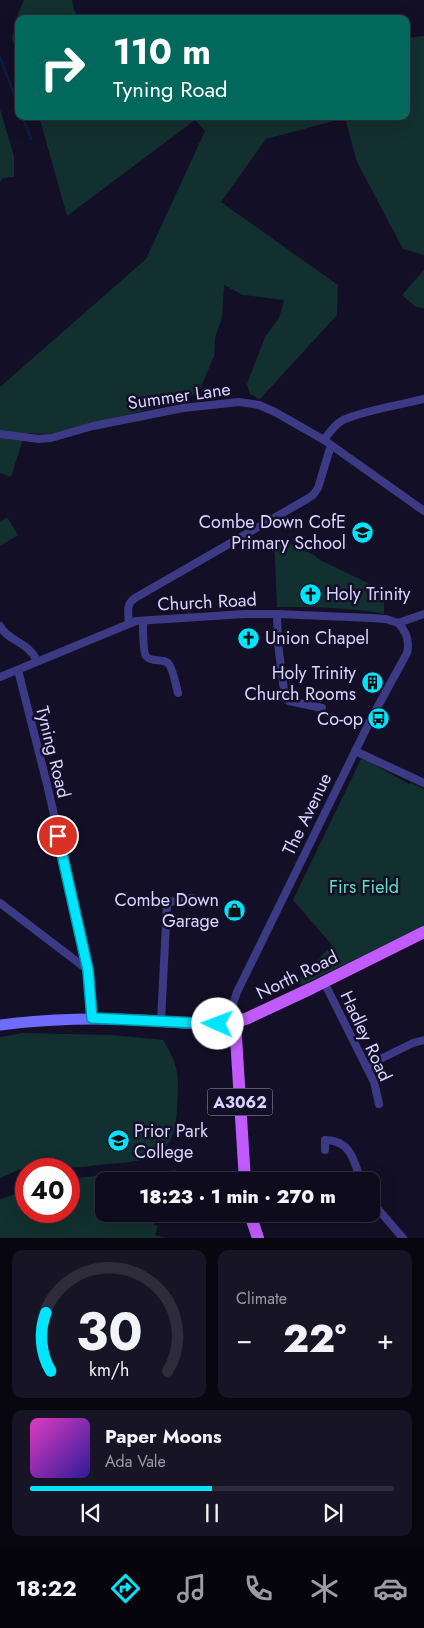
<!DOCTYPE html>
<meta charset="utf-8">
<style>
:root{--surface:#0e0b1c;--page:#171425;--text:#f1f3f6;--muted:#9b9ba3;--line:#2e2b3b;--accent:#00e5ff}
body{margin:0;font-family:Jost,sans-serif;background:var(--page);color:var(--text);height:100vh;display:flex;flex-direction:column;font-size:19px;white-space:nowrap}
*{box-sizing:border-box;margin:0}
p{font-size:16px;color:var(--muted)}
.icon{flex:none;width:28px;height:28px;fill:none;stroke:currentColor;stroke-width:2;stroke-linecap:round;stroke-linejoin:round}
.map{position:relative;height:1238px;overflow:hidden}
.drawer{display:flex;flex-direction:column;gap:12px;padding:12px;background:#08060f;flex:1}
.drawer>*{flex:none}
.banner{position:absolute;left:15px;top:15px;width:395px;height:105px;border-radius:10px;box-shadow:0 5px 20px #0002,0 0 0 1px var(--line);background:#00695c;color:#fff;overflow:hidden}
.speed{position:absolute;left:15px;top:1158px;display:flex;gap:10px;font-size:25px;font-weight:700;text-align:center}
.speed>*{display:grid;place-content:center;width:65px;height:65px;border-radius:50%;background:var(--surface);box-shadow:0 5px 20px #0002,0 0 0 1px var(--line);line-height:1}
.speed .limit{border:8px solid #d22;background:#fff;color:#111}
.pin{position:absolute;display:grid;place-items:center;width:42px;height:42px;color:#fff;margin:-21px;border:2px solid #fff;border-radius:50%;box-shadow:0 1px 5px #0007}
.me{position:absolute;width:55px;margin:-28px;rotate:272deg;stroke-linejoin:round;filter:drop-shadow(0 0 4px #0008)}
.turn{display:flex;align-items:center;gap:18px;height:105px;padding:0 15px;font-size:22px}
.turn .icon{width:65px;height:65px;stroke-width:2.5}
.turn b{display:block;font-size:35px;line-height:42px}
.big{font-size:38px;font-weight:800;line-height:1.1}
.drawer .card{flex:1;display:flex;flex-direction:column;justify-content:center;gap:8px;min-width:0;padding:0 18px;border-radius:10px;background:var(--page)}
.drawer .dial{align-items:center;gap:0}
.dial svg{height:130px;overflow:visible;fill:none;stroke:var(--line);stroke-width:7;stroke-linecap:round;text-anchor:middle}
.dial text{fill:var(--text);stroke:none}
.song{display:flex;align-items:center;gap:15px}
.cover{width:60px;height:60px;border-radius:8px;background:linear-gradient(135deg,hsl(310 70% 55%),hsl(250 70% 35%))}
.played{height:5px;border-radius:2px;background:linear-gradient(90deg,var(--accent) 50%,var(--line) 50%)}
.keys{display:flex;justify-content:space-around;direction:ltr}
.heat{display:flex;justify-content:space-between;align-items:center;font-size:28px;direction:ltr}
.drawer .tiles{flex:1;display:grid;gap:12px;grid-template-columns:1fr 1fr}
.card:last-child{grid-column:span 2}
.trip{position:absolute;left:95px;top:1172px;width:285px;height:50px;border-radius:10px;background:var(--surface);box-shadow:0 5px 20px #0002,0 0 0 1px var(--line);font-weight:800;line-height:50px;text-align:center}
.dock{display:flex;height:80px;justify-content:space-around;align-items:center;background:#06040b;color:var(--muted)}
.dock .icon{width:35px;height:35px}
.dock .on{color:var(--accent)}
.dock b{font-size:22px;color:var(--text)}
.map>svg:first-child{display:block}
</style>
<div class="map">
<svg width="424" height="1238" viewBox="0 0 424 1238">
<rect width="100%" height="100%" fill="#130f26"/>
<g fill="#12302f">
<path d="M24,0H72L74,10L79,19H19V58L12,38L18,14Z"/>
<path d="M424,36V255L403,249L357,162L345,118L266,139L221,202L338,285L337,315L260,399L250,394L247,384L265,337L279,318L284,300L243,295L224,285L222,318L215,338L214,356L204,380L198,392L179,402L49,434L25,433L11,477L0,473V387L146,259L205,131L195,120L67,216L39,116H406V38Z"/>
<path d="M0,109L14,156V177L3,178L0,182Z"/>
<path d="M424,270V308L416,307L402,295Z"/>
<path d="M7,517L18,535L0,546V522Z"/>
<path d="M274,538L281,541L286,540L287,542L314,555L320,560L368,583L384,597V614C350,607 313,607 277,607Z"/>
<path d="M361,759L366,761V760L409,784L412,783L424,789V926L302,985L299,984L297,981L332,945L293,900Z"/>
<path d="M23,1033L112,1035L163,1040C180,1067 179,1078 177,1109C175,1158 151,1161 108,1164C90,1166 72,1168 55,1169C47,1169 39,1164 32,1166C21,1168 10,1174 0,1178V1037Z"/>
<path d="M175,1170L184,1181H104V1214H156L154,1225L158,1226L155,1235L167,1238H0V1199L26,1191V1211H69V1179L112,1174H147Z"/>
</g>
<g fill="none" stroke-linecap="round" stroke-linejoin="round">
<g stroke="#0a1f44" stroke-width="2.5">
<path d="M0,57L19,107"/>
<path d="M22,116L31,139"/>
</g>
<g stroke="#3d3a85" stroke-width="8">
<path d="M0,434L39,439L51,438L93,426L183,408L239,402L259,405L275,412L324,440L424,511"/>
<path d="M324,440C329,433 334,425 343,420C364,410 400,405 424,399"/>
<path d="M277,614L278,644L285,698L289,701L322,708"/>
<path d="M143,621C143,627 143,652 146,656C152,663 161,658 168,663C173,668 176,686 178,693"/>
<path d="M129,623C128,612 126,604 135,598L307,499L313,495L318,488L331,445"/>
<path d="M0,626C7,641 28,641 37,661"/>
<path d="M18,670L47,784L81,934L88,970L92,1018"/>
<path d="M0,677L136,621L245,614H277L371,618L386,619L398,623L424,614"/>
<path d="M355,751L424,783"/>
<path d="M0,903L88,970"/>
<path d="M324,982L374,1082L379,1104"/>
<path d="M161,1021L167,905L170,902L192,898"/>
<path d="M233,1023L232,1007L237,992L371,719L407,653C410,641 407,632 398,623"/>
<path d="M366,1066L413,1043L424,1040"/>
<path d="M325,1150V1140C351,1140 354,1161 361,1181"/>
<path d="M371,1201L403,1238"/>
</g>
<path stroke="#6f6bff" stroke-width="11" d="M0,1025C47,1019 94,1018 141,1020C172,1022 203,1026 233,1023"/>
<g stroke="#c25bff" stroke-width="12">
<path d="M245,1181L236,1037L233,1023L248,1018L312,988L424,932"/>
<path d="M250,1214L258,1238"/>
</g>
</g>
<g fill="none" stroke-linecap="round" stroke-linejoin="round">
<defs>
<path id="route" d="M58,836L88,970L92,1018L218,1024"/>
</defs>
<use href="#route" stroke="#0095a6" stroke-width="12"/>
<use href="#route" stroke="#00e5ff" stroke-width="9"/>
</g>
<defs>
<symbol id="school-disc" viewBox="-11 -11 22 22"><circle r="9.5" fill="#00e5ff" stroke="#130f26"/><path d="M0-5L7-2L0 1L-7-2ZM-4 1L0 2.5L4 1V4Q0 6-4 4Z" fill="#111"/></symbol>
<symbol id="church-disc" viewBox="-11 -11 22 22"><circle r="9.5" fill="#00e5ff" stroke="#130f26"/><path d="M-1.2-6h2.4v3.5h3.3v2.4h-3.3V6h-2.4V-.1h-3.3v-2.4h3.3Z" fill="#111"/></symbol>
<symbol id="building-disc" viewBox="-11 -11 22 22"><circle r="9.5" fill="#00e5ff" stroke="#130f26"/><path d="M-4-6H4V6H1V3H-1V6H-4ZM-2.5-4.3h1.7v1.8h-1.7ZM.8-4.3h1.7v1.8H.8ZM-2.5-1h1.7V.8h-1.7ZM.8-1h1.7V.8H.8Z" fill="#111"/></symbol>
<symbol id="bus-disc" viewBox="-11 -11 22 22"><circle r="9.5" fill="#00e5ff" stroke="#130f26"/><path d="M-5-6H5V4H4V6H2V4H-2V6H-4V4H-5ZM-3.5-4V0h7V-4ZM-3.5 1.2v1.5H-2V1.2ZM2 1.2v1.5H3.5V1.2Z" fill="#111"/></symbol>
<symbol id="shop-disc" viewBox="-11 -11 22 22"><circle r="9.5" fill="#00e5ff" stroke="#130f26"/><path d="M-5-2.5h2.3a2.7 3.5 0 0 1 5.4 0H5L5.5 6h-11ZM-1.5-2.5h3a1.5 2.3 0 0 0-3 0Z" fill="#111"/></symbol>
</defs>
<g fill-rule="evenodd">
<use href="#school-disc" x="350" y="520" width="25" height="25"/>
<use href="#church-disc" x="298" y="582" width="25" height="25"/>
<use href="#church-disc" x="236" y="626" width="25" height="25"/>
<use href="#building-disc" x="360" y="670" width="25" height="25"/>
<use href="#bus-disc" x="366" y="706" width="25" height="25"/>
<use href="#shop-disc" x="222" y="898" width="25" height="25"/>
<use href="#school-disc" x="106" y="1128" width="25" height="25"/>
</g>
<g text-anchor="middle" stroke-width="5" stroke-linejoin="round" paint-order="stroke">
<rect fill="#130f26" stroke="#9e99be" stroke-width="1" x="207.5" y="1088.5" width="65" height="27" rx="4"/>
<g font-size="16" font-weight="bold" fill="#d9d4ff">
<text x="240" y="1108">A3062</text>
</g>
<g font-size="18" fill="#d9d4ff" stroke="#130f26">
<text transform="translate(179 396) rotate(-8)" y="6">Summer Lane</text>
<text transform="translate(207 602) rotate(-3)" y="6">Church Road</text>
<text transform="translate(53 752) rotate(76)" y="6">Tyning Road</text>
<text transform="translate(307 814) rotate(-64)" y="6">The Avenue</text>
<text transform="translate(297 975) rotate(-26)" y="6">North Road</text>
<text transform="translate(366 1036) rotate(65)" y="6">Hadley Road</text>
</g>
<g font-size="18" fill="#d9d4ff" stroke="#130f26" text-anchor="end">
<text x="346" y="528">Combe Down CofE<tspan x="346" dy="21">Primary School</tspan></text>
<text x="326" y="600" text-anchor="start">Holy Trinity</text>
<text x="265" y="644" text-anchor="start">Union Chapel</text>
<text x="356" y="679">Holy Trinity<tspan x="356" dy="21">Church Rooms</tspan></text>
<text x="363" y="725">Co-op</text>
<text x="219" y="906">Combe Down<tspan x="219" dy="21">Garage</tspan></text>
<text x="134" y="1137" text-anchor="start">Prior Park<tspan x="134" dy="21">College</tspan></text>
</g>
<g font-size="18" fill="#5fe0c0" stroke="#130f26">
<text x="364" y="893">Firs Field</text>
</g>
</g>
</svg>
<div class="speed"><div class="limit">40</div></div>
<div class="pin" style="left:58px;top:836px;background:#d93025"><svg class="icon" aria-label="arrive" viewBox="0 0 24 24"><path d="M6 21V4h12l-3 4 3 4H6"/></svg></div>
<svg class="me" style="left:218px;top:1024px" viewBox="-20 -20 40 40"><circle r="19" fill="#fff"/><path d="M0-13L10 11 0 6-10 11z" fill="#00e5ff"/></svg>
<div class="trip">18:23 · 1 min · 270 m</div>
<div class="banner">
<div class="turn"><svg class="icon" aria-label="right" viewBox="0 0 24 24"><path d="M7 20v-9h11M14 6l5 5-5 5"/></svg><div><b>110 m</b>Tyning Road</div></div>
</div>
</div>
<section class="drawer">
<div class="tiles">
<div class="card dial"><svg viewBox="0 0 100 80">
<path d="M14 69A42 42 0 1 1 86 69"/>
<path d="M14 69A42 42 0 0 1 11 33" stroke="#00e5ff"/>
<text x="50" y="56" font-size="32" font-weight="700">30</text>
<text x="50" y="72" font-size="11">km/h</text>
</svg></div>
<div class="card"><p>Climate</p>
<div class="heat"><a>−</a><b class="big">22°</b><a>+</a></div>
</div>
<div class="card">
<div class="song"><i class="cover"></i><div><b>Paper Moons</b><p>Ada Vale</p></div></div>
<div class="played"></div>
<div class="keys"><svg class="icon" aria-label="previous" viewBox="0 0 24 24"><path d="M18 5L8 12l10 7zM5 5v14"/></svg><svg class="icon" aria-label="pause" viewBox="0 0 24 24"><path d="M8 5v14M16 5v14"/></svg><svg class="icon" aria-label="next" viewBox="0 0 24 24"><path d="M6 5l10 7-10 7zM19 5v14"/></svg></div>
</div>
</div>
</section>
<nav class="dock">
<b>18:22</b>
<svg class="icon on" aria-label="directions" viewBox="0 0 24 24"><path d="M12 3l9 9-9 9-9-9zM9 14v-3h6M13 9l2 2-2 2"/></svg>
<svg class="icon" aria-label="music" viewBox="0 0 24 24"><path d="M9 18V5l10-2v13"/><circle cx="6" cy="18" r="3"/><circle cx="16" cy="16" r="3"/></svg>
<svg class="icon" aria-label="phone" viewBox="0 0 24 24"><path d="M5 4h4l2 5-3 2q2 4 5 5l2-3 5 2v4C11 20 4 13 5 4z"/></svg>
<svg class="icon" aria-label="climate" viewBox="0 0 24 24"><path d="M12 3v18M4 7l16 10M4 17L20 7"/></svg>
<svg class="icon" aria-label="car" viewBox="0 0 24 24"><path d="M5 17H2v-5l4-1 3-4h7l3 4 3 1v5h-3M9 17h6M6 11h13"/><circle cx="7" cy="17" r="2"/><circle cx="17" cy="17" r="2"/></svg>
</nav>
